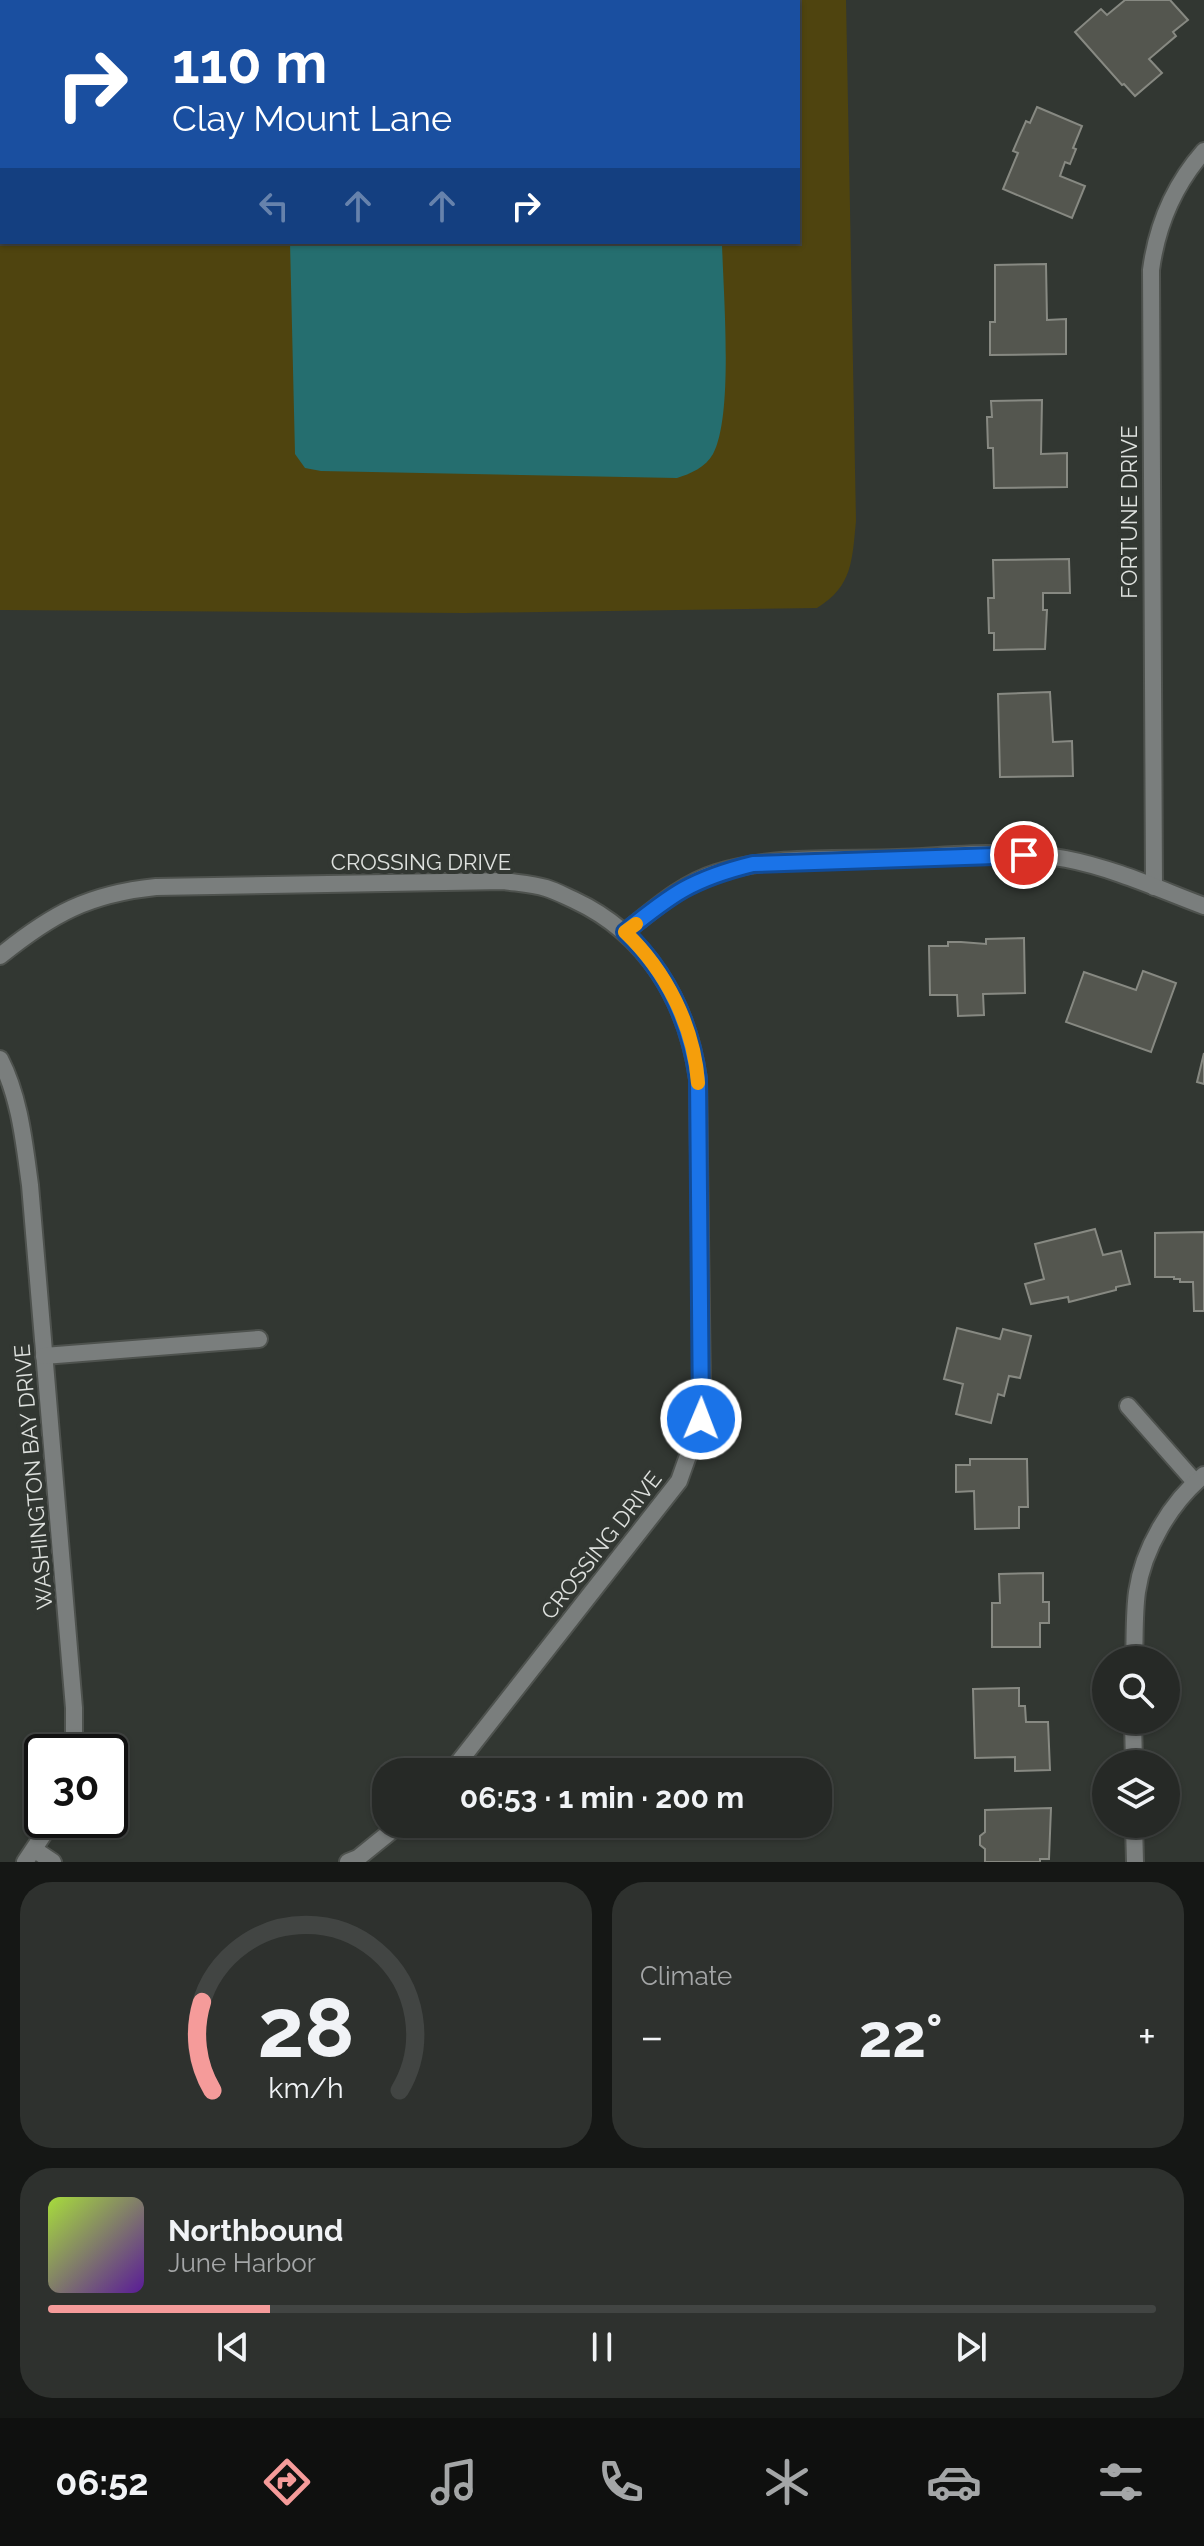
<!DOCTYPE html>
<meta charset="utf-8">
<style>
:root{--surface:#262926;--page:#2e312e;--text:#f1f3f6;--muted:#a4a6a7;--line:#424543;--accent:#f59b9a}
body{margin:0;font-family:Raleway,sans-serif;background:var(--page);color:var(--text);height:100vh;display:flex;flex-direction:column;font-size:30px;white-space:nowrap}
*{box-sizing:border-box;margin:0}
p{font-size:26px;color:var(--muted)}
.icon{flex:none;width:44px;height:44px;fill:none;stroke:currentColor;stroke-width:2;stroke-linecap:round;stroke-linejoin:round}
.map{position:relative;height:1862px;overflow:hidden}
.sheet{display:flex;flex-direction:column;gap:20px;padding:20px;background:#151715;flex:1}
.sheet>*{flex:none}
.banner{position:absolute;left:0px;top:0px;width:800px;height:244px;box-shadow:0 2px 6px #0004,0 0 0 2px var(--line);background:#1a4fa0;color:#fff;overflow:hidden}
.controls{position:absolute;left:1092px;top:1646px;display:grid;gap:16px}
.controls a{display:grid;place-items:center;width:88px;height:88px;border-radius:50%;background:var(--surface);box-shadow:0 2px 6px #0004,0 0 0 2px var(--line);font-size:40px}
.speed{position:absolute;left:24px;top:1734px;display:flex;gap:16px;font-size:40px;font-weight:700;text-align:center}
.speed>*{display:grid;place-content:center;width:104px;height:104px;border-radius:50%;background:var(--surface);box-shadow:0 2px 6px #0004,0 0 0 2px var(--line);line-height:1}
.speed .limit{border:4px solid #111;border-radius:12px;background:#fff;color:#111}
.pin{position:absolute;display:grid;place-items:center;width:68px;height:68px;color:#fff;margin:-34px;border:4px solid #fff;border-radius:50%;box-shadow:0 2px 8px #0007}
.me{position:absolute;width:88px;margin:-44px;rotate:1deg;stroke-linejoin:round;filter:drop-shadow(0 0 6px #0008)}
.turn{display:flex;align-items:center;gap:28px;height:168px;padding:0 40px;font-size:36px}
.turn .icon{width:104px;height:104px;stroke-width:2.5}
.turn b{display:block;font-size:56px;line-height:68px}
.lanes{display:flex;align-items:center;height:76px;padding:0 40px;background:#0003;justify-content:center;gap:40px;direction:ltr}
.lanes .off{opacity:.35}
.big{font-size:60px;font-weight:700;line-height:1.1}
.sheet .tile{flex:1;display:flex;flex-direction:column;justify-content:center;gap:12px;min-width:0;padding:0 28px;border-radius:32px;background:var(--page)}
.sheet .dial{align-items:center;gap:0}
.dial svg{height:208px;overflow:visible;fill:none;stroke:var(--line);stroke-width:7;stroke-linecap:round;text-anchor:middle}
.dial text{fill:var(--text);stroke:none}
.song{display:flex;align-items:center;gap:24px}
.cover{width:96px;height:96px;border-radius:12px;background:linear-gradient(135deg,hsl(80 70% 55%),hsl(270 70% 35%))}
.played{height:8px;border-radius:4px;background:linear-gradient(90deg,var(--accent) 20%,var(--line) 20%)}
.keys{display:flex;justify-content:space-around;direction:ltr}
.heat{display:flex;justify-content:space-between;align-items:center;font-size:44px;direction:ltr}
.sheet .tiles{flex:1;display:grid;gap:20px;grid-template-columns:1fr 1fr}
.tile:last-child{grid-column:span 2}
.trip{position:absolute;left:372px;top:1758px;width:460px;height:80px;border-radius:32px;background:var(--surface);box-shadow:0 2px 6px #0004,0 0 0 2px var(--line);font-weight:700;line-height:80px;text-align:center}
.tab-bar{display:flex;height:128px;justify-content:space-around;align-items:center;background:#0f100f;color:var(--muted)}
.tab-bar .icon{width:56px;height:56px}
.tab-bar .on{color:var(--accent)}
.tab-bar b{font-size:36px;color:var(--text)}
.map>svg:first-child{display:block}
</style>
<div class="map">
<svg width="1204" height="1862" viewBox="0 0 1204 1862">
<rect width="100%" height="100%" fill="#323732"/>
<path fill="#4f440f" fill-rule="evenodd" d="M0,0H846L856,521C852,560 853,586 817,608L465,613L0,610ZM2,2H798V242H2Z"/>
<g fill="#256e6f">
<path d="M453,0H717V2H451Z"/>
<path d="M290,242H722C723,291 734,415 713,454C706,467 690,474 677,478L321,471L305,468L295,454Z"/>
</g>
<g fill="#54564f" stroke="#878982" stroke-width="2">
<path d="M1125,0H1170L1188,20L1173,32L1176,36L1149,59L1162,73L1135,96L1124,84L1122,85L1075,32L1101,9L1107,15Z"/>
<path d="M1037,107L1082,126L1073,148L1076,149L1070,164L1065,162L1060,176L1085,186L1072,218L1003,189L1018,153L1013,151L1026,121L1030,123Z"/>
<path d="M1046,264L1047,320L1066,319V354L990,355V322H995V265Z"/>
<path d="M1042,400L1041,454L1067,453V487L994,488L993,448H988L987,417H992L991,401Z"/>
<path d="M1069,559L1070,593H1043V610H1047L1045,649L994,650V633H989L988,598H994L993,560Z"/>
<path d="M1050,692L1053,742L1072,741L1073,776L1000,777L998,694Z"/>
<path d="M1024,938L1025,993L983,994L984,1015L958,1016L957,995H930L929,946H948V942H961L986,944V939Z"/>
<path d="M1143,971L1176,983L1151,1052L1066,1022L1084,972L1136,990Z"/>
<path d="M1204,1053V1084L1197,1082Z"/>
<path d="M1095,1229L1103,1255L1121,1251L1130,1284L1116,1287V1290L1069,1302L1068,1297L1031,1304L1025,1284L1044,1279L1035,1244Z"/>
<path d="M1204,1232V1311H1194L1193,1282H1180V1279H1174V1277H1155V1233Z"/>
<path d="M957,1328L1000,1339L1003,1329L1031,1336L1020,1378L1009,1376L1004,1396L998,1394L991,1423L956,1414L963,1384L944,1379Z"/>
<path d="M970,1459H1027L1028,1507H1019V1528L975,1529L974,1491L956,1492V1465H970Z"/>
<path d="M1043,1573V1602H1049V1623H1040V1647H992V1603H1000L999,1574Z"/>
<path d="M1019,1688V1706H1025L1026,1722H1048L1050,1770L1015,1771V1757L975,1758L973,1689Z"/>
<path d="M1051,1808L1049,1859H1040V1862H985V1849L980,1845V1836L985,1832V1810Z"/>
</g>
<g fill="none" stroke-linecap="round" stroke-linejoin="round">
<defs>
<g id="street">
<path d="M1154,887L1151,270C1157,225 1174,185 1204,151"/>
<path d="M625,932C653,910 681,884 716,873C773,855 837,860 897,858C952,856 1011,849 1066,859C1113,868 1159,889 1204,906"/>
<path d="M0,956C52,914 88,894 156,887L504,881C517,883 533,884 546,888C556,891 565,896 574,900C647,934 687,1001 698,1079L702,1393L701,1419L679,1481L451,1772"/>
<path d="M0,1059C20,1098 24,1142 30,1185L74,1708V1752"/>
<path d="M44,1356L259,1339"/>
<path d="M1128,1406L1195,1482"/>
<path d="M1134,1660C1135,1637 1134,1614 1137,1592C1143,1549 1171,1502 1204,1475"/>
<path d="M1133,1720L1134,1764"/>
<path d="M1134,1824L1135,1862"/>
<path d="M35,1850L53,1862"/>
<path d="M25,1862L53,1820"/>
<path d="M348,1862L358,1858L400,1824"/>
</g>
</defs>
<use href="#street" stroke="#4e524e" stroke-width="20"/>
<use href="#street" stroke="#7a7e7d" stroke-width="16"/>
</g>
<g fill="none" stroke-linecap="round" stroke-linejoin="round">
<defs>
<path id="route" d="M701,1419L698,1079C690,1023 667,972 625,932C672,894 692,879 753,864L1024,855"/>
</defs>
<use href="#route" stroke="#114b97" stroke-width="20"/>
<use href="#route" stroke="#1a73e8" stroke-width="14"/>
<path stroke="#f59e0b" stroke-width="14" d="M636,924L625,932C666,971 694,1026 698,1083"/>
</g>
<g text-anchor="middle" stroke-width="8" stroke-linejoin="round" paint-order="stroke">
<g font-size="22" fill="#dee1de" stroke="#323732">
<text transform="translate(1129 512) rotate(-90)" y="8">FORTUNE DRIVE</text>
<text x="421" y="870">CROSSING DRIVE</text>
<text transform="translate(33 1477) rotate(-95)" y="8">WASHINGTON BAY DRIVE</text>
<text transform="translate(601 1545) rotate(-52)" y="8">CROSSING DRIVE</text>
</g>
</g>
</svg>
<div class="controls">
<a><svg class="icon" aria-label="search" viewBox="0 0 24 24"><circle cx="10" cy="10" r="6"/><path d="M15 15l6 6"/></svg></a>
<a><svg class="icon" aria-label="layers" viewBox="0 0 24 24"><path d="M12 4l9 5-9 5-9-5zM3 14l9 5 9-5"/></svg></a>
</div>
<div class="speed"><div class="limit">30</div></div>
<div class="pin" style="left:1024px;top:855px;background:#d93025"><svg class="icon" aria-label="arrive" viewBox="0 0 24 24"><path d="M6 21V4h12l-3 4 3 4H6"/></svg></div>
<svg class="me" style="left:701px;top:1419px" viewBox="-20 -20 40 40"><circle r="17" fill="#1a73e8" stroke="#fff" stroke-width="3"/><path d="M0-11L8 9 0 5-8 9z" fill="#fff"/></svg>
<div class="trip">06:53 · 1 min · 200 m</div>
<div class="banner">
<div class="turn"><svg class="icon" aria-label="right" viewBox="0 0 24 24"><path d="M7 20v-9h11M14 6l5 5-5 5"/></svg><div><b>110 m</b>Clay Mount Lane</div></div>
<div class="lanes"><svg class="icon off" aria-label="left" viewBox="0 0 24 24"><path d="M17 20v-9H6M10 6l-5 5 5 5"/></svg><svg class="icon off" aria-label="ahead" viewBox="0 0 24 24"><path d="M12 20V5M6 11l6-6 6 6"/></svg><svg class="icon off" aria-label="ahead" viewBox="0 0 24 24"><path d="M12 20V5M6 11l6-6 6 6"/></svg><svg class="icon" aria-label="right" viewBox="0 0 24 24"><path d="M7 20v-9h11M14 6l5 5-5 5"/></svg></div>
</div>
</div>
<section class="sheet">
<div class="tiles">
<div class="tile dial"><svg viewBox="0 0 100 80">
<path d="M14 69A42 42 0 1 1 86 69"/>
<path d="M14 69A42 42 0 0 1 10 35" stroke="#f59b9a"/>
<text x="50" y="56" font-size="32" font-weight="700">28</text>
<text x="50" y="72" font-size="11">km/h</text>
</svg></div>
<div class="tile"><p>Climate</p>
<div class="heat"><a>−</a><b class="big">22°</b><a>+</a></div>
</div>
<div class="tile">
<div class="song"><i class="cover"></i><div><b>Northbound</b><p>June Harbor</p></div></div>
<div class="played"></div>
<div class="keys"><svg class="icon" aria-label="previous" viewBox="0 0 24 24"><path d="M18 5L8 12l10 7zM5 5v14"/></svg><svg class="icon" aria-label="pause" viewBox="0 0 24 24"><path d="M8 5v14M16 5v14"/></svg><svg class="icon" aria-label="next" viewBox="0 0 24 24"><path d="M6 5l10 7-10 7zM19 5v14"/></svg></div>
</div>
</div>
</section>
<nav class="tab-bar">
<b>06:52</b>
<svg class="icon on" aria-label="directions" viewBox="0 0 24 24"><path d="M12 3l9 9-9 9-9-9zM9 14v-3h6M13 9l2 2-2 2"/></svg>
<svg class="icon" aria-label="music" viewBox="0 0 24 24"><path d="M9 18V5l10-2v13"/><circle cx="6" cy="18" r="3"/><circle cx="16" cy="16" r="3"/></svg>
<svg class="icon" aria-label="phone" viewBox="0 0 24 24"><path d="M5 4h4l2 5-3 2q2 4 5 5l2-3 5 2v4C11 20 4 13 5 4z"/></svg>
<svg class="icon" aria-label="climate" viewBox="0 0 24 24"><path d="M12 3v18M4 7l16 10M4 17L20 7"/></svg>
<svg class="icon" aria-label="car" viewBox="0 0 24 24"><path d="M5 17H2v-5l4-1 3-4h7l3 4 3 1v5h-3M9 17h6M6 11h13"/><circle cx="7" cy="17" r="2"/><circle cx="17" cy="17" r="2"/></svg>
<svg class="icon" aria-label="filters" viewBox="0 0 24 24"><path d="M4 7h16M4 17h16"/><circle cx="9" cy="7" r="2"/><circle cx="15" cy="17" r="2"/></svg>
</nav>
